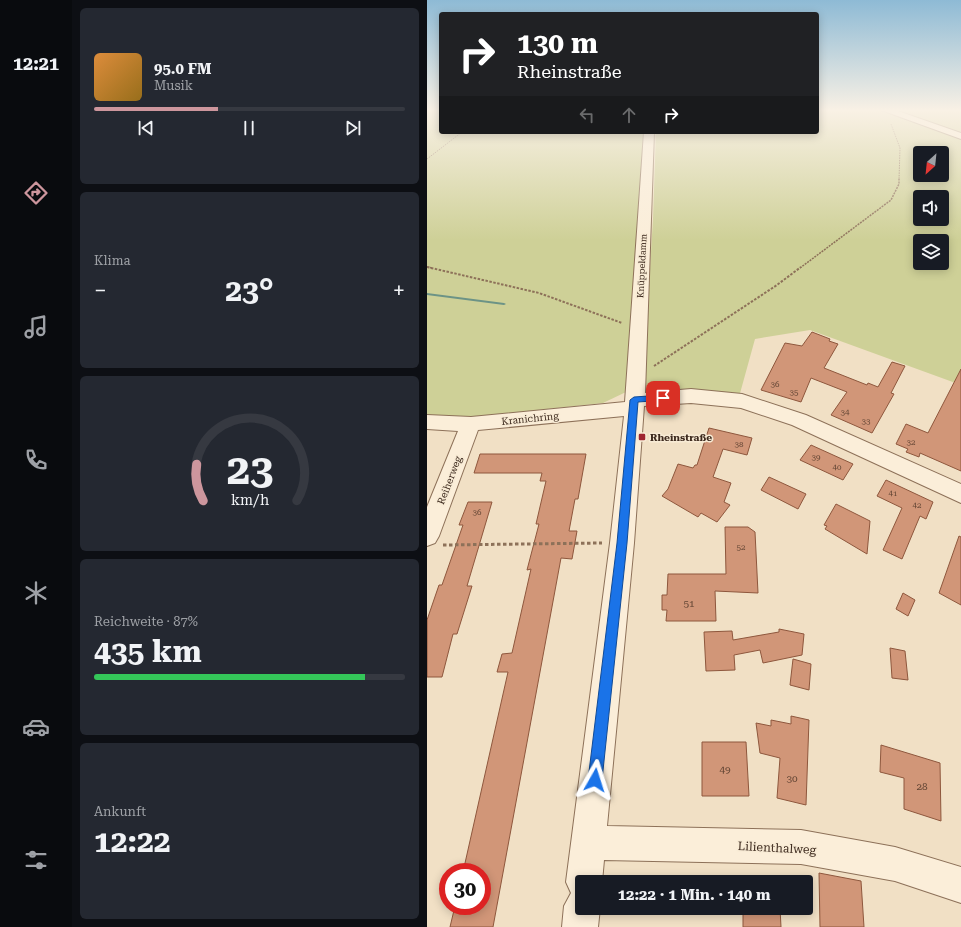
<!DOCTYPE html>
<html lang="de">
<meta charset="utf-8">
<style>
:root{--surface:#171b24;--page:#242831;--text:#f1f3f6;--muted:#9ea1a6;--line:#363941;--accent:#cd969d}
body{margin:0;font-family:"Roboto Serif",serif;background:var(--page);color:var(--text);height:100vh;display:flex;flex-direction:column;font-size:15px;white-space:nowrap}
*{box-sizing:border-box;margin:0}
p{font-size:13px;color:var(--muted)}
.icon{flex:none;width:22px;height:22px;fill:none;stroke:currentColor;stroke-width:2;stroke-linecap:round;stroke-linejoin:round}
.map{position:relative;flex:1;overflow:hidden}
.sheet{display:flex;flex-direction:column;gap:8px;padding:8px;background:#0d0f14;width:355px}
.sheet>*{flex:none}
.banner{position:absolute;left:12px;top:12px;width:380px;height:122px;border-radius:4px;box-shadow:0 2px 10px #0003;background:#202124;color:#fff;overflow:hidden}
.needle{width:26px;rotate:207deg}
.fabs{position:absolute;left:486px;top:146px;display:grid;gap:8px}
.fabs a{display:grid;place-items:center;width:36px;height:36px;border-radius:4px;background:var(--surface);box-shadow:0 2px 10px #0003;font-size:20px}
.speed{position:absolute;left:12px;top:863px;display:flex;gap:8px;font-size:20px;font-weight:700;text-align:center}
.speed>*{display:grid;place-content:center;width:52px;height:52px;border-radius:50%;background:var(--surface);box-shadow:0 2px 10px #0003;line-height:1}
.speed .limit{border:6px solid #d22;background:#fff;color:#111}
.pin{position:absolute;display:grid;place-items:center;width:34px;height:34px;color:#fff;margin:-17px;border-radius:8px;box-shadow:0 2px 6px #0006}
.me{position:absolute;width:44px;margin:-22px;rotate:6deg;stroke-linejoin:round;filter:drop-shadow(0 0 3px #0008)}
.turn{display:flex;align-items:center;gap:14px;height:84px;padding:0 12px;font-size:18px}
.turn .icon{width:52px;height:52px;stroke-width:2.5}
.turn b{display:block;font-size:28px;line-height:34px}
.lanes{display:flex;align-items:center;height:38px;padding:0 12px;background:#0003;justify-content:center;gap:20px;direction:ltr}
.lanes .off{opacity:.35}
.big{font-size:30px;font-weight:700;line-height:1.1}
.sheet .widget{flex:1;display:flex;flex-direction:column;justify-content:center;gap:6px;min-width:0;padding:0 14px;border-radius:6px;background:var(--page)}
.sheet .dial{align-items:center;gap:0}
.dial svg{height:104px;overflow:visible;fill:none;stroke:var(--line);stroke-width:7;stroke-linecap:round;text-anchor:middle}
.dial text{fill:var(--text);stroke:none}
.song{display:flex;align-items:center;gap:12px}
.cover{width:48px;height:48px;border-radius:6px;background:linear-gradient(135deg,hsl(30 70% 55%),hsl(40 70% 35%))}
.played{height:4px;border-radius:2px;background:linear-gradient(90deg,var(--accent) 40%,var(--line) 40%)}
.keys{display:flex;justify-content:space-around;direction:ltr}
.heat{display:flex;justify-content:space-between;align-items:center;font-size:22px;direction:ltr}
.charge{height:6px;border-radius:3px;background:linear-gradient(90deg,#34c759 87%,var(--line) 0)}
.trip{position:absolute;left:148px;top:875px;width:238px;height:40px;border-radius:4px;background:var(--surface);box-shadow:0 2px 10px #0003;font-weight:700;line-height:40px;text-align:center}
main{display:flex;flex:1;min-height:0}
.menu{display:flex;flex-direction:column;width:72px;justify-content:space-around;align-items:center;background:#090b0e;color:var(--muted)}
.menu .icon{width:28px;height:28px}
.menu .current{color:var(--accent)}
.menu b{font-size:18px;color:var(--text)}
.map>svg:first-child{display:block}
</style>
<main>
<nav class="menu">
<b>12:21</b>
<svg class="icon current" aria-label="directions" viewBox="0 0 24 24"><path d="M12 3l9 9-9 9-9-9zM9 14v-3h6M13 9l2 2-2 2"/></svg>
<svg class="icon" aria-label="music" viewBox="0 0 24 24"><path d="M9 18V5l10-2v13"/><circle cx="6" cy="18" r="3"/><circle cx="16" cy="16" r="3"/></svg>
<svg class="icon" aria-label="phone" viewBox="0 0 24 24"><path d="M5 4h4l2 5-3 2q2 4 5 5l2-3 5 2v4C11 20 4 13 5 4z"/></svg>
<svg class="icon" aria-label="climate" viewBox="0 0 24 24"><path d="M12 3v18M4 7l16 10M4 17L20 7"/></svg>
<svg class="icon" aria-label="car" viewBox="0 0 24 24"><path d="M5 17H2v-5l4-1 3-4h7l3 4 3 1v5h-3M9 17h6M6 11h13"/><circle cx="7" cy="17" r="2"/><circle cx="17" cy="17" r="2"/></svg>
<svg class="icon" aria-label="filters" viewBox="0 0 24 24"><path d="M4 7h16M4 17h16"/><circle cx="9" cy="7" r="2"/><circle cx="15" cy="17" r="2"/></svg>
</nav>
<section class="sheet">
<div class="widget">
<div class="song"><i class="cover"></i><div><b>95.0 FM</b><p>Musik</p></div></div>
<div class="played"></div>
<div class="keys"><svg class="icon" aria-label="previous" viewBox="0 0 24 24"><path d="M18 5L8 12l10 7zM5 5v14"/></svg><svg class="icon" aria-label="pause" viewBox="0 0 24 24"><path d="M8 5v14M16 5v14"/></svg><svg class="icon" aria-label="next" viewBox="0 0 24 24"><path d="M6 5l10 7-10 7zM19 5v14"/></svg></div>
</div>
<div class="widget"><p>Klima</p>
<div class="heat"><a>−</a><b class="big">23°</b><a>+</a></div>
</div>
<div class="widget dial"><svg viewBox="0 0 100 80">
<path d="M14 69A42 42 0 1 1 86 69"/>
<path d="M14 69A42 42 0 0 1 9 41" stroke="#cd969d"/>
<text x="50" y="56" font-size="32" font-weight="700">23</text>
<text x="50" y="72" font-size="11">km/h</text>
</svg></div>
<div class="widget"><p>Reichweite · 87%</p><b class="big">435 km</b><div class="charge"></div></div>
<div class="widget"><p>Ankunft</p><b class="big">12:22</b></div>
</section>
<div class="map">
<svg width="534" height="927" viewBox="0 0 534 927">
<rect width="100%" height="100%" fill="#f1e0c5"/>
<g fill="#ced097" fill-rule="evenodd">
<path d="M0,110H14V132H217L199,392L176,403L56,416H0Z"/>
<path d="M390,110H451L534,138V385L383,330L328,339L312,397L229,392L216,384L226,219L229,132H390ZM493,153H515V175H493ZM493,197H515V219H493ZM493,241H515V263H493Z"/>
<path d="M462,110H534V134Z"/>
</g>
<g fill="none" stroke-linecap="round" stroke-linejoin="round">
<path fill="#6c9386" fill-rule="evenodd" d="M0,293L77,303L79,304L77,305L0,295Z"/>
</g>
<g fill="#d19678" stroke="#8e573d">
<path d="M385,332L403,339L402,341L411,344L397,368L440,385L441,383L451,387L465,362L478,366L464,393L467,394L445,433L404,415L420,392L384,378L374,402L334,390L358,343L375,346Z"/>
<path d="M534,369V471L493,453L492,457L479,452L481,449L469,444L479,424L501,433Z"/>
<path d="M282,428L325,438L320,455L296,449L286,477L304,483L297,502L303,505L290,522L274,513L271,517L235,496L241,489L251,464L266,468L268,465H270Z"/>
<path d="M384,445L426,464L416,480L373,460Z"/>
<path d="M53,454H159L151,499H148L142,531H150L145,559L134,558L66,927H23L28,906H55V872H36L81,672H70L75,654L85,653L104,569L100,570L112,524H109L119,481H113L115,473H47Z"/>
<path d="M342,477L379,494L371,509L334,490Z"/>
<path d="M459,480L506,502L499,519L493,516L475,559L456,550L475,508L450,496Z"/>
<path d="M41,502H65L40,586H45L30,634H26L15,677H0V620L12,585H15L36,525H32Z"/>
<path d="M409,504L443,521L440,554L398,529L400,526L397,525Z"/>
<path d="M298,527H321L328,532L331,593L288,591L289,621H239L240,610H235V595H240L241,574H299Z"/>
<path d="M532,536L534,537V605L512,593Z"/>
<path d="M476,593L488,600L481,616L469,609Z"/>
<path d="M352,629L377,634L375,655L336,663L333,650L307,655L308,670L279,671L277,632L305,631L306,640L352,632Z"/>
<path d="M463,648L478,651L481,680L465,678Z"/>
<path d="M366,659L384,664L382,690L363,685Z"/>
<path d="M364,716L382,720L379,805L350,798L353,758L333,753L329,723L344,726V720L364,724Z"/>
<path d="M275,742H319L322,796H275Z"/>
<path d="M454,745L513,763L514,821L477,809V778L453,772Z"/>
<path d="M392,873L434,881L437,927H393Z"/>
<path d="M316,908H353L354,927H316Z"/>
</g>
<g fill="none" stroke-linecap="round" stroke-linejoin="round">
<defs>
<g id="street">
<path d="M454,110H468L534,133V139Z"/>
<path d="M217,132H227L218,393L264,389L315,394L379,415L534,484V503L365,425L314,408L264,403L217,406L207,543L180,826L374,830L468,847L534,867V903L468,881L374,864L177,860L175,882H155V908H173L171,927H135L137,906L144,893L139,882L183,543L197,416L51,430L12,536L8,543L0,546V507L31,431L0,429V415L44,417L198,402Z"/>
</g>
</defs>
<use href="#street" stroke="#8d7159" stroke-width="2"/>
<g stroke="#8d7159" stroke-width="1" stroke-dasharray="1.5 1" stroke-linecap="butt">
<path d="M464,124L473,148L472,180"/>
<path d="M0,159L35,132"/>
</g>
<g stroke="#8d7159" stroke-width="1.5" stroke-dasharray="2 1" stroke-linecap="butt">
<path d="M0,267L5,268"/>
<path d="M373,268L464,200L472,184V179"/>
</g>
<g stroke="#8d7159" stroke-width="2" stroke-dasharray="2.5 1.5" stroke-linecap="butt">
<path d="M0,267L112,293L195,323"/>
<path d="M227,366L350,285L374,267"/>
</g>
<path stroke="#8d7159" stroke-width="3" stroke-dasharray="3.5 2.5" stroke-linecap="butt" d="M16,545L175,543"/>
<use href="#street" fill="#fbeed9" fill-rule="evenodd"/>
</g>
<linearGradient id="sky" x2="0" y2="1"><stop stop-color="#8ebad5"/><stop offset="0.46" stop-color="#f9f1e5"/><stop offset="1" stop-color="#f9f1e5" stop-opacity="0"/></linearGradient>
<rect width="534" height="240" fill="url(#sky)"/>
<path fill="#1a73e8" stroke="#114b97" d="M236,395L240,398L238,400L211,402L200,543L175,780L173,785L168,787L163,785L161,780L190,543L203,400L207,397Z"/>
<rect fill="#a02530" stroke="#f8ebd5" stroke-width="1.5" x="211" y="433" width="8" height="8" rx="2"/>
<g text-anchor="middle" stroke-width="3" stroke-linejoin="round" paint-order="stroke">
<g font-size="8" fill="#624534">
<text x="348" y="387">36</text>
<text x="367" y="395">35</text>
<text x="418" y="415">34</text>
<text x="439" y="424">33</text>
<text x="484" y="445">32</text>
<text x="312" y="447">38</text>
<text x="389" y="460">39</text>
<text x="410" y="470">40</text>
<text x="466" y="496">41</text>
<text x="490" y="508">42</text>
<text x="50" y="515">36</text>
<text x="314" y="550">52</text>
</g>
<g font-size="9" fill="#3d2a1e" stroke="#f8ebd5">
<text transform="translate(215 266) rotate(-87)" y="3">Knüppeldamm</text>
</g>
<g font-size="10" fill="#3d2a1e" stroke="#f8ebd5">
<text transform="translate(103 418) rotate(-6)" y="4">Kranichring</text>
<text transform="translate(22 480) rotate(-69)" y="4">Reiherweg</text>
</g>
<g font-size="10" font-weight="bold" fill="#3d2a1e" stroke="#f8ebd5" text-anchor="start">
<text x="223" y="441">Rheinstraße</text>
</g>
<g font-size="10" fill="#624534">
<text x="262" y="607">51</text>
<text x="298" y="773">49</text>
<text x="365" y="782">30</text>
<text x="495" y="790">28</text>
</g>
<g font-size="12" fill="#3d2a1e" stroke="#f8ebd5">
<text transform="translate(350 848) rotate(3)" y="4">Lilienthalweg</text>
</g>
</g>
</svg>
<div class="fabs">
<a><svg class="needle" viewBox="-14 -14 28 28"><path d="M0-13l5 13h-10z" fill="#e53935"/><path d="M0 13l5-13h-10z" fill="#9ea1a6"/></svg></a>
<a><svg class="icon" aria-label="sound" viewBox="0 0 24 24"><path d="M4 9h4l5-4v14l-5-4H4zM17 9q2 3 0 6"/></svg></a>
<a><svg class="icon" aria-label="layers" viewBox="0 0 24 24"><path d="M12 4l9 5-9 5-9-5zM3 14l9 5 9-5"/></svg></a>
</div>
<div class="speed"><div class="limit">30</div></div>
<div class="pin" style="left:236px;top:398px;background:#d93025"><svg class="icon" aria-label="arrive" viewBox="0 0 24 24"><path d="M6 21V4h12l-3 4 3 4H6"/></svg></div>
<svg class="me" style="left:168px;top:780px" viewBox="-20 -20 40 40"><path d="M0-17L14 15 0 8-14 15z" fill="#1a73e8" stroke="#fff" stroke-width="4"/></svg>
<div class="trip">12:22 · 1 Min. · 140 m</div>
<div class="banner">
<div class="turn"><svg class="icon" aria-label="right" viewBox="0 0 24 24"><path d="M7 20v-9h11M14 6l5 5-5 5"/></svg><div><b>130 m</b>Rheinstraße</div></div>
<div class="lanes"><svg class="icon off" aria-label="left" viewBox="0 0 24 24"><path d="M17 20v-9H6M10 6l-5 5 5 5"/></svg><svg class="icon off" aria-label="ahead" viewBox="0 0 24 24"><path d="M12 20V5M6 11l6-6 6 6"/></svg><svg class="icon" aria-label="right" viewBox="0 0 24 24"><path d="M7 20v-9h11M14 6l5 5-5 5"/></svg></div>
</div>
</div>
</main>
